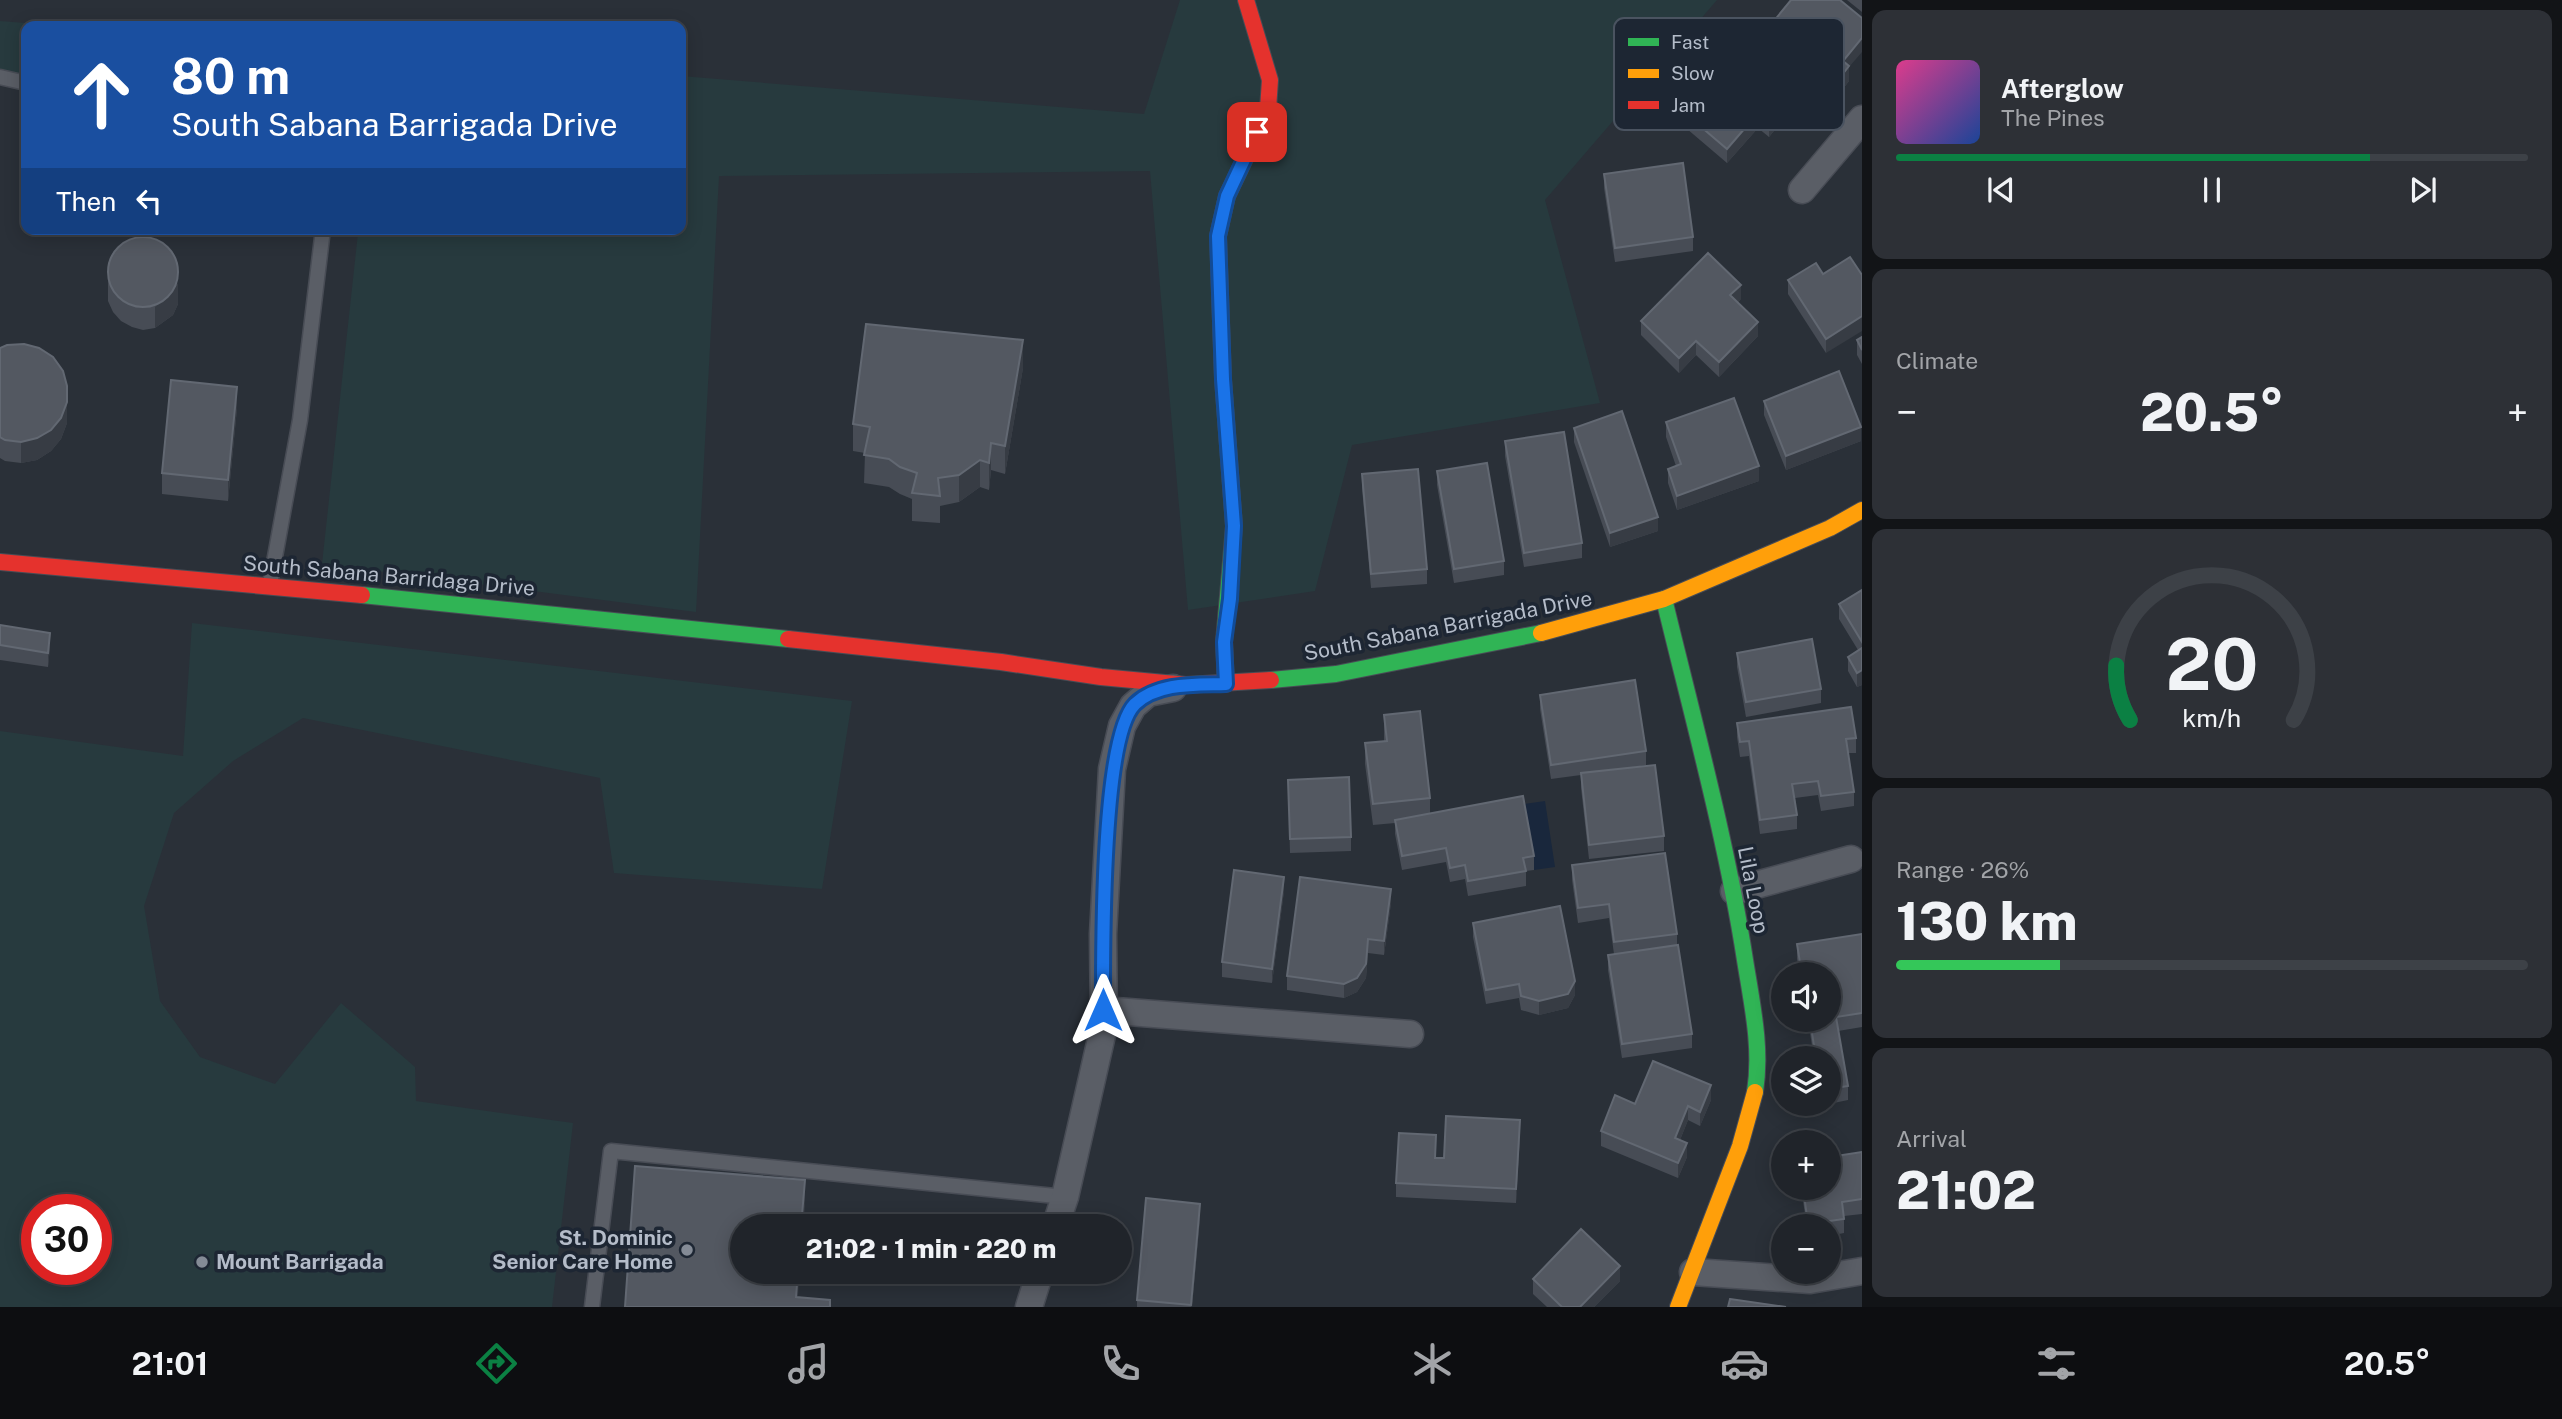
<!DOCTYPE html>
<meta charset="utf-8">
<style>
:root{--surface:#20242a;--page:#2d3036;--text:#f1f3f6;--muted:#a2a4a8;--line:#3d4147;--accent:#0b8043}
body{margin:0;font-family:"Public Sans",sans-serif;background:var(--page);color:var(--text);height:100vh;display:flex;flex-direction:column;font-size:26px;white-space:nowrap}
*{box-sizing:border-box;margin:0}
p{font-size:23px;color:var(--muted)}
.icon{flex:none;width:38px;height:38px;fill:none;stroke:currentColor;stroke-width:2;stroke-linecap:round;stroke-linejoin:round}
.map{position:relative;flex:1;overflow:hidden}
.sheet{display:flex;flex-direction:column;gap:10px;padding:10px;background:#121417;width:700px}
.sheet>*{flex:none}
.banner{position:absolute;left:21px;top:21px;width:665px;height:214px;border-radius:14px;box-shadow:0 4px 18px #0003,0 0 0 2px var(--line);background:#1a4fa0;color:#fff;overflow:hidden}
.buttons{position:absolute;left:1771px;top:962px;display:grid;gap:14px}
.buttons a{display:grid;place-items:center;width:70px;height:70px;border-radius:50%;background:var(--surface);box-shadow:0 4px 18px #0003,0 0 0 2px var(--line);font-size:35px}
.speed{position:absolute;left:21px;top:1194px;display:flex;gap:14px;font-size:35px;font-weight:700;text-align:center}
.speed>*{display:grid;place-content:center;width:91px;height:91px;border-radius:50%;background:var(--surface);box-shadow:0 4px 18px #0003,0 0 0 2px var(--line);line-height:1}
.speed .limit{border:10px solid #d22;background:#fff;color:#111}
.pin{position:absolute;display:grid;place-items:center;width:60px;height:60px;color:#fff;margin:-30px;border-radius:14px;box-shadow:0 4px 10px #0006}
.me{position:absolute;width:77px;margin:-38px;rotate:0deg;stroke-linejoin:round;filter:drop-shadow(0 0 5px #0008)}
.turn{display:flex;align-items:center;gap:24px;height:147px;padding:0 35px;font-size:32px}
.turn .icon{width:91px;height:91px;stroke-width:2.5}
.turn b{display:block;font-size:49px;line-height:60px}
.then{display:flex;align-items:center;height:66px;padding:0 35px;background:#0003;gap:14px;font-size:26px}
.big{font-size:52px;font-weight:800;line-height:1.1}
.sheet .widget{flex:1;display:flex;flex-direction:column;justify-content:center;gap:10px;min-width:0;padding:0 24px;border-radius:14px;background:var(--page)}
.sheet .dial{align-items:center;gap:0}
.dial svg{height:182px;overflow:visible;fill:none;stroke:var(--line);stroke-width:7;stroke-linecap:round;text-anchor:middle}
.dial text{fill:var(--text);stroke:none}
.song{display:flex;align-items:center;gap:21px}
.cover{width:84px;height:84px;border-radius:10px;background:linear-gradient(135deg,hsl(330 70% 55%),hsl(220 70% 35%))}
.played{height:7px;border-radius:4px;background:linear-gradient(90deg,var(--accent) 75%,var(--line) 75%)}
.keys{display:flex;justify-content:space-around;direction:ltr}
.heat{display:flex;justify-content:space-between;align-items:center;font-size:38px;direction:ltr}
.charge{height:10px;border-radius:5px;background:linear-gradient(90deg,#34c759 26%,var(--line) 0)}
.trip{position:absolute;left:730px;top:1214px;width:402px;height:70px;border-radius:35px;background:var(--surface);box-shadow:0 4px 18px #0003,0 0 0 2px var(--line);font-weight:800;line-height:70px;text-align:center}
.tabs{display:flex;height:112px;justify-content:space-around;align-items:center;background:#0d0e11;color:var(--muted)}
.tabs .icon{width:49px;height:49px}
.tabs .current{color:var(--accent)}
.tabs b{font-size:32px;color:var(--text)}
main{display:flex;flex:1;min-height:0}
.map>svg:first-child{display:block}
</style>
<main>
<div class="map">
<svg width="1862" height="1307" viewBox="0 0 1862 1307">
<rect width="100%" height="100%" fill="#2a3038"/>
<g fill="#273a3e" fill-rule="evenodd">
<path d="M1180,0H1717L1545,200L1600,403L1352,445L1315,591L1188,610L1150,171L719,176L696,612L322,564L358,233L351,229H681V76L1144,114Z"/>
<path d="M0,21L63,26H26V86L0,75Z"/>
<path d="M192,623L852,701L822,889L614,873L600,778L303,718L233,761L174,813L144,906L160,1001L200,1057L275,1084L341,1003L415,1067L416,1101L573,1123L552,1307H0V731L183,756ZM37,1209H96V1269H37Z"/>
</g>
<path fill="#19273c" d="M1545,801L1555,867L1534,870L1524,804Z"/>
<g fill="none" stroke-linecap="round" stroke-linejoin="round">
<defs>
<g id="lane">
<path d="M0,77L26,83"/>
<path d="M270,584L300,420L323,229"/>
<path d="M592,1307L611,1151L1065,1197"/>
</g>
<g id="street">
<path d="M1802,190L1862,119"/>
<path d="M1734,891L1851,859"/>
<path d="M1103,1010L1410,1034"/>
<path d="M1055,1227L1065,1197L1104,1026L1103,934L1112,769L1122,726L1133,706L1148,693L1173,688"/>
<path d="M1693,1272L1810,1280L1862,1271"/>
<path d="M1029,1307L1040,1272"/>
</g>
<g id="fast">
<path d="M362,595L788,639"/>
<path d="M1664,599C1693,719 1726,838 1745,960C1752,1004 1762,1048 1755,1092"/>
<path d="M1271,680L1336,674L1541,633"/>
<path d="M1226,684L1224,642L1234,526L1223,379L1218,236L1227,196L1251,146"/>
</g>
<g id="slow">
<path d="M1541,633L1664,599L1830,528L1862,510"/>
<path d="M1678,1307L1740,1146L1755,1092"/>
</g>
<g id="jam">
<path d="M1246,0L1270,80L1268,109L1251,146"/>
<path d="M0,562L362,595"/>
<path d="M788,639L1001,662L1101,677L1186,685L1271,680"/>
</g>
</defs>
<use href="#lane" stroke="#484c55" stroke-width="17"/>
<use href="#street" stroke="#484c55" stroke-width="29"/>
<use href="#fast" stroke="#484c55" stroke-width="18"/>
<use href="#slow" stroke="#484c55" stroke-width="18"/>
<use href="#jam" stroke="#484c55" stroke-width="18"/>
<use href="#lane" stroke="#5a5e66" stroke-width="14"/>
<use href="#street" stroke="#5a5e66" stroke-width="26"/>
<use href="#fast" stroke="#30b455" stroke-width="16"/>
<use href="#slow" stroke="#ff9f0a" stroke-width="16"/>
<use href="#jam" stroke="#e5322d" stroke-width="16"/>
</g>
<g fill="#474c55">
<path d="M1847,0H1862V12Z"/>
<path d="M1760,38L1849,67V81L1828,108L1760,52Z"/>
<path d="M1673,103L1791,110L1769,137L1758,128L1727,163L1673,117Z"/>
<path d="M1604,174L1693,237V251L1615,262L1604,188Z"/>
<path d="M108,268L178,304L173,315L155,328L143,330L132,327L121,321L113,312L108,301Z"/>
<path d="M1823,274L1862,275L1826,353L1788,294V280Z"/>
<path d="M1741,299L1738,302L1758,336L1719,377L1696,355L1679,373L1641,335V321Z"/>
<path d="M1862,337V364L1857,355V340Z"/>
<path d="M0,348L67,423L61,439L51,451L37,460L21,463L5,461L0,458Z"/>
<path d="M1023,368L1005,474L991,470L989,490L980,487L959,502L940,506V523L912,521V499L900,494L889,487L864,483L865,453L853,451V424Z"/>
<path d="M1764,401L1861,441L1786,470L1764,415Z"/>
<path d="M237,408L228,501L162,494V473Z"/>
<path d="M1666,422L1759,481L1677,510L1668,483V469L1676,466L1666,437Z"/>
<path d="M1574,428L1658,531L1610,547L1574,442Z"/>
<path d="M1505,441L1582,543V558L1524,567L1505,456Z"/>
<path d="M1437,471L1504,561V575L1454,583L1437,485Z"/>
<path d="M1362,474L1427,569V584L1371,588L1362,488Z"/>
<path d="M1862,590V685L1857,687L1848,671V657L1858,650L1839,619V604Z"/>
<path d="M0,625L50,647L48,667L0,660Z"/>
<path d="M1737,653L1821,689V703L1746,717L1737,667Z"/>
<path d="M1540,695L1646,751V765L1622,769L1664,836V851L1589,859L1581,788V775L1551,779L1540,709Z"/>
<path d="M1384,715L1430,798V813L1534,856V870L1526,871V886L1468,896L1465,879L1450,882L1446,862L1402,870L1395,834V823L1373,825L1365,764V743L1384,741Z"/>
<path d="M1737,723L1856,738V753H1848L1854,792V806L1821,811L1818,795L1795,798L1797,815V829L1760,834L1749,756L1740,757L1737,737Z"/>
<path d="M1288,780L1351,837V851L1290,853Z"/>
<path d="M1572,865L1677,934V945L1692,1034V1048L1622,1058L1608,970V955L1614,954L1609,918L1578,923L1572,880Z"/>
<path d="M1284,891L1272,983L1222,977V962Z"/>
<path d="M1391,903L1384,955L1368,953L1366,978L1357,992L1344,998L1287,990V976Z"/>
<path d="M1473,923L1575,995L1568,1008L1539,1015L1521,1010L1519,998L1486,1004L1473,937Z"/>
<path d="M1862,934V1027L1838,1031L1848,1086V1100L1829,1104V1059H1814L1808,1020H1829V975H1800L1797,959V944Z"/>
<path d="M1711,1100L1700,1126L1688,1120L1680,1140L1687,1157L1678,1178L1601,1146V1131L1635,1104Z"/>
<path d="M1520,1135L1516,1203L1396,1197V1183L1435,1158H1444Z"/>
<path d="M1862,1152V1214L1844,1216V1233L1829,1236V1227H1807L1801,1188H1829Z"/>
<path d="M1200,1218L1192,1307H1137V1300Z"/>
<path d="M1533,1279L1620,1281L1594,1307H1547L1533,1294Z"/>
</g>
<g fill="#373c44">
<path d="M1862,38V52L1849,67V81L1828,108V93L1843,61Z"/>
<path d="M1791,96V110L1769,137V122Z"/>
<path d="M1758,113V128L1727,163V149Z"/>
<path d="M178,283V304L173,315L155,328V307Z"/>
<path d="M1741,285V299L1730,309V295Z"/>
<path d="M1862,316V331L1826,353V339Z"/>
<path d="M1758,322V336L1719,377V362Z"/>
<path d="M1023,340V368L1005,474V446Z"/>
<path d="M1696,341V355L1679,373V358Z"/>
<path d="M67,386V423L61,439L51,451L37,460L21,463V442Z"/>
<path d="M237,387V408L228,501V480Z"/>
<path d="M1861,427V441L1786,470V456Z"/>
<path d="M991,443V470L989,490V463Z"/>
<path d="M980,460V487L959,502V475Z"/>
<path d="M1759,466V481L1677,510V496Z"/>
<path d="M1658,517V531L1610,547V533Z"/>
<path d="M50,633V647L48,667V653Z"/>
<path d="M1862,670V685L1857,687V673Z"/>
<path d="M1284,877V891L1272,983V969Z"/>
<path d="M1391,889V903L1384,955V941Z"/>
<path d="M1368,939V953L1366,978L1357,992L1344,998V984Z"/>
<path d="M1575,981V995L1568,1008L1539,1015V1001Z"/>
<path d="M1711,1085V1100L1700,1126V1112Z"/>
<path d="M1688,1106V1120L1675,1152V1138Z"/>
<path d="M1520,1120V1135L1516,1203V1189Z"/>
<path d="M1687,1143V1157L1678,1178V1163Z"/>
<path d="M805,1180V1207L803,1227H801Z"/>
<path d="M1200,1204V1218L1192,1307H1191Z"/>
<path d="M1620,1266V1281L1594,1307H1580Z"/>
<path d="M798,1272H800L797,1307H796Z"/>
</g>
<g fill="#535861" stroke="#626872" stroke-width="2">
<path d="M1791,0H1840L1862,18V38L1843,61L1849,66L1828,93L1760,38Z"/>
<path d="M1726,41L1791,96L1769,122L1758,113L1727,149L1673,103Z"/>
<path d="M1683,163L1693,237L1615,248L1604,174Z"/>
<circle cx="143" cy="272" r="35"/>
<path d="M1708,253L1741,285L1730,295L1758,322L1719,362L1696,341L1679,358L1641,321Z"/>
<path d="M1850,257L1862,275V316L1826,339L1788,280L1816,263L1823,274Z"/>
<path d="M866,324L1023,340L1005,446L991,443L989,463L980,460L959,475L938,478L940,496L912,493L917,473L900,467L889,459L864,455L870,427L853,424Z"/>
<path d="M1862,337V350L1857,340Z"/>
<path d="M24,344L39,348L53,357L63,371L67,386V402L61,418L51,430L37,438L21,442L5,440L0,437V348L7,345Z"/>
<path d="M1839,371L1861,427L1786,456L1764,401Z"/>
<path d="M171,380L237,387L228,480L162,473Z"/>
<path d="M1734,398L1759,466L1677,496L1668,469L1681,464L1666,422Z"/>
<path d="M1622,411L1658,517L1610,533L1574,428Z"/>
<path d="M1564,432L1582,543L1524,553L1505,441Z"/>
<path d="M1487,463L1504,561L1454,569L1437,471Z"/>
<path d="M1418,469L1427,569L1371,574L1362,474Z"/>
<path d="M1862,590V642L1839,604Z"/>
<path d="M0,625L50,633L48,653L0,645Z"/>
<path d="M1812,639L1821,689L1746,702L1737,653Z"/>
<path d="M1862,648V670L1857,673L1848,657Z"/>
<path d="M1635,680L1646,751L1551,765L1540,695Z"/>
<path d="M1851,707L1856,738L1846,739L1854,792L1821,796L1818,781L1792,784L1797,815L1760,820L1749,741L1740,742L1737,723Z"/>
<path d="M1420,711L1430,798L1373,804L1365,743L1387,741L1384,715Z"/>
<path d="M1655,765L1664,836L1589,845L1581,773Z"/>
<path d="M1349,777L1351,837L1290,839L1288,780Z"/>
<path d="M1523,796L1534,856L1523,858L1526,871L1468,881L1465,865L1450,868L1446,848L1402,856L1395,820Z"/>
<path d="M1665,853L1677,934L1614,942L1609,904L1578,908L1572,865Z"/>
<path d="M1234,870L1284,877L1272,969L1222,962Z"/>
<path d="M1300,877L1391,889L1384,941L1368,939L1366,964L1357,978L1344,984L1287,976Z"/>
<path d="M1560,906L1575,981L1568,994L1539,1001L1521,996L1519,984L1486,990L1473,923Z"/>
<path d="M1862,934V1013L1836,1017L1848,1086L1829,1089V1059H1816L1810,1020H1829V975H1802L1797,944Z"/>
<path d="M1678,945L1692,1034L1622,1044L1608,955Z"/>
<path d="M1653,1061L1711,1085L1700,1112L1688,1106L1675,1138L1687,1143L1678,1163L1601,1131L1615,1095L1635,1104Z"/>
<path d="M1446,1116L1520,1120L1516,1189L1396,1183L1399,1133L1436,1135L1435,1158H1444Z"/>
<path d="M1862,1152V1199L1842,1202L1844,1219L1808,1224L1803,1188H1829V1157Z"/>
<path d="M635,1166L805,1180L801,1227H742V1272H798L796,1297L830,1300V1307H625Z"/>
<path d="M1146,1198L1200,1204L1191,1305L1137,1300Z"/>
<path d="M1581,1229L1620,1266L1580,1307H1562L1533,1279Z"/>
<path d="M1730,1299L1786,1307H1728Z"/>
</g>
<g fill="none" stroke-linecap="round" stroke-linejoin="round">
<defs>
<path id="route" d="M1103,1010C1103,955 1101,738 1135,704C1158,682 1197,685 1226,684L1224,642L1230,599L1234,526L1223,379L1218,236L1227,196L1257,132"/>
</defs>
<use href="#route" stroke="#114b97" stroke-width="18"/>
<use href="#route" stroke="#1a73e8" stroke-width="12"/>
</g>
<g fill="#848b96" stroke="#1d2633" stroke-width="2.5">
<circle cx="687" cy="1250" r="7"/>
<circle cx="202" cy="1262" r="7"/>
</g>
<g text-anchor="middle" stroke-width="7" stroke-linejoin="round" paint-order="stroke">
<g font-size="21" fill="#b4bcc9" stroke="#1d2633">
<text transform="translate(389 576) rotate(5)" y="7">South Sabana Barridaga Drive</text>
<text transform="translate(1448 626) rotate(-11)" y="7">South Sabana Barrigada Drive</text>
<text transform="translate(1753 890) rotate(79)" y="7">Lila Loop</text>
</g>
<g font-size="21" font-weight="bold" fill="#b4bcc9" stroke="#1d2633" text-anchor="end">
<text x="673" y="1245">St. Dominic<tspan x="673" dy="24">Senior Care Home</tspan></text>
<text x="216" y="1269" text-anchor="start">Mount Barrigada</text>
</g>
</g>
<rect x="1614" y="18" width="230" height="112" rx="10" fill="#1d2633" stroke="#4a5360" stroke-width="2"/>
<rect x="1628" y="38" width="31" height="8" fill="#30b455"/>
<rect x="1628" y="69" width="31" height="9" fill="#ff9f0a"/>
<rect x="1628" y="101" width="31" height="8" fill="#e5322d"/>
<g font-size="19" fill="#b4bcc9">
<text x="1671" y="49">Fast</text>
<text x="1671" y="80">Slow</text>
<text x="1671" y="112">Jam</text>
</g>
</svg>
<div class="buttons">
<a><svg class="icon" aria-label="sound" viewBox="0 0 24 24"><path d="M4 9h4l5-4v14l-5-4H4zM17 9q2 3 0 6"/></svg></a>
<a><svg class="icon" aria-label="layers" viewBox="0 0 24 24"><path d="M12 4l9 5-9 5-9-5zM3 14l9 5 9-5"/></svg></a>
<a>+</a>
<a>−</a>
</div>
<div class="speed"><div class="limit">30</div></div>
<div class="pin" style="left:1257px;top:132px;background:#d93025"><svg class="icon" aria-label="arrive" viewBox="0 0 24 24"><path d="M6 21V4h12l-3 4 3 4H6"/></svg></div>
<svg class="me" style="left:1103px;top:1010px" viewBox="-20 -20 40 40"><path d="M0-17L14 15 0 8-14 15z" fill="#1a73e8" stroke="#fff" stroke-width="4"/></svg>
<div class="trip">21:02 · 1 min · 220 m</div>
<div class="banner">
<div class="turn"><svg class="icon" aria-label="ahead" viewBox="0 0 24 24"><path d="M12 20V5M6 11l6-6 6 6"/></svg><div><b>80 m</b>South Sabana Barrigada Drive</div></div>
<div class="then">Then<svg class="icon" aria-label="left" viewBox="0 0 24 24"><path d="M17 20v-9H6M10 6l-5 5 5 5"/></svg></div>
</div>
</div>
<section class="sheet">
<div class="widget">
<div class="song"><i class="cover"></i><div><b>Afterglow</b><p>The Pines</p></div></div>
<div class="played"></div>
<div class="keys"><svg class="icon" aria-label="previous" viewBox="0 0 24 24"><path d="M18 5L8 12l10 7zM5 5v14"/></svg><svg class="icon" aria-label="pause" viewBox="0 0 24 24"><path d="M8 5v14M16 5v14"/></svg><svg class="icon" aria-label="next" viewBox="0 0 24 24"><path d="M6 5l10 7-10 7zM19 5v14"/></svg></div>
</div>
<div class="widget"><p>Climate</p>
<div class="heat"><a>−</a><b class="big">20.5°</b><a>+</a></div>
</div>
<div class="widget dial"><svg viewBox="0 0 100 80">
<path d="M14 69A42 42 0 1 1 86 69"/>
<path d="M14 69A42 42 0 0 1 8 45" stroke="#0b8043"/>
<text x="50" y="56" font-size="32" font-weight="700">20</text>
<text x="50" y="72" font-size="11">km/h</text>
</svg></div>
<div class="widget"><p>Range · 26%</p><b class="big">130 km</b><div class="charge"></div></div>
<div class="widget"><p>Arrival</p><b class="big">21:02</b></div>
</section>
</main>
<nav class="tabs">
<b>21:01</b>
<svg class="icon current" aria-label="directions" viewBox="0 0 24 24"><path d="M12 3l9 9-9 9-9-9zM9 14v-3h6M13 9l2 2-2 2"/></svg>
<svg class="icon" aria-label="music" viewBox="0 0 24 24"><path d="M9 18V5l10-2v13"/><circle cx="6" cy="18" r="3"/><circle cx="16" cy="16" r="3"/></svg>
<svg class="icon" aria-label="phone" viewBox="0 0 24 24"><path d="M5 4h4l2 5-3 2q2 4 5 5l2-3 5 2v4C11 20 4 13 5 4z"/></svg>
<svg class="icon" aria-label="climate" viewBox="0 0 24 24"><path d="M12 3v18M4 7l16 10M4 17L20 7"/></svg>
<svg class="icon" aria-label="car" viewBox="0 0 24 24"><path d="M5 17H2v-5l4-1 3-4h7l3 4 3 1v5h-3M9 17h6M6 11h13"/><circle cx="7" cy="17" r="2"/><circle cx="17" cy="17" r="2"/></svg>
<svg class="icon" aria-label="filters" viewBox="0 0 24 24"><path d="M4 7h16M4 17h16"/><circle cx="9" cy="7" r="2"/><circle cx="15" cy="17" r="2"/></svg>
<b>20.5°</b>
</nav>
